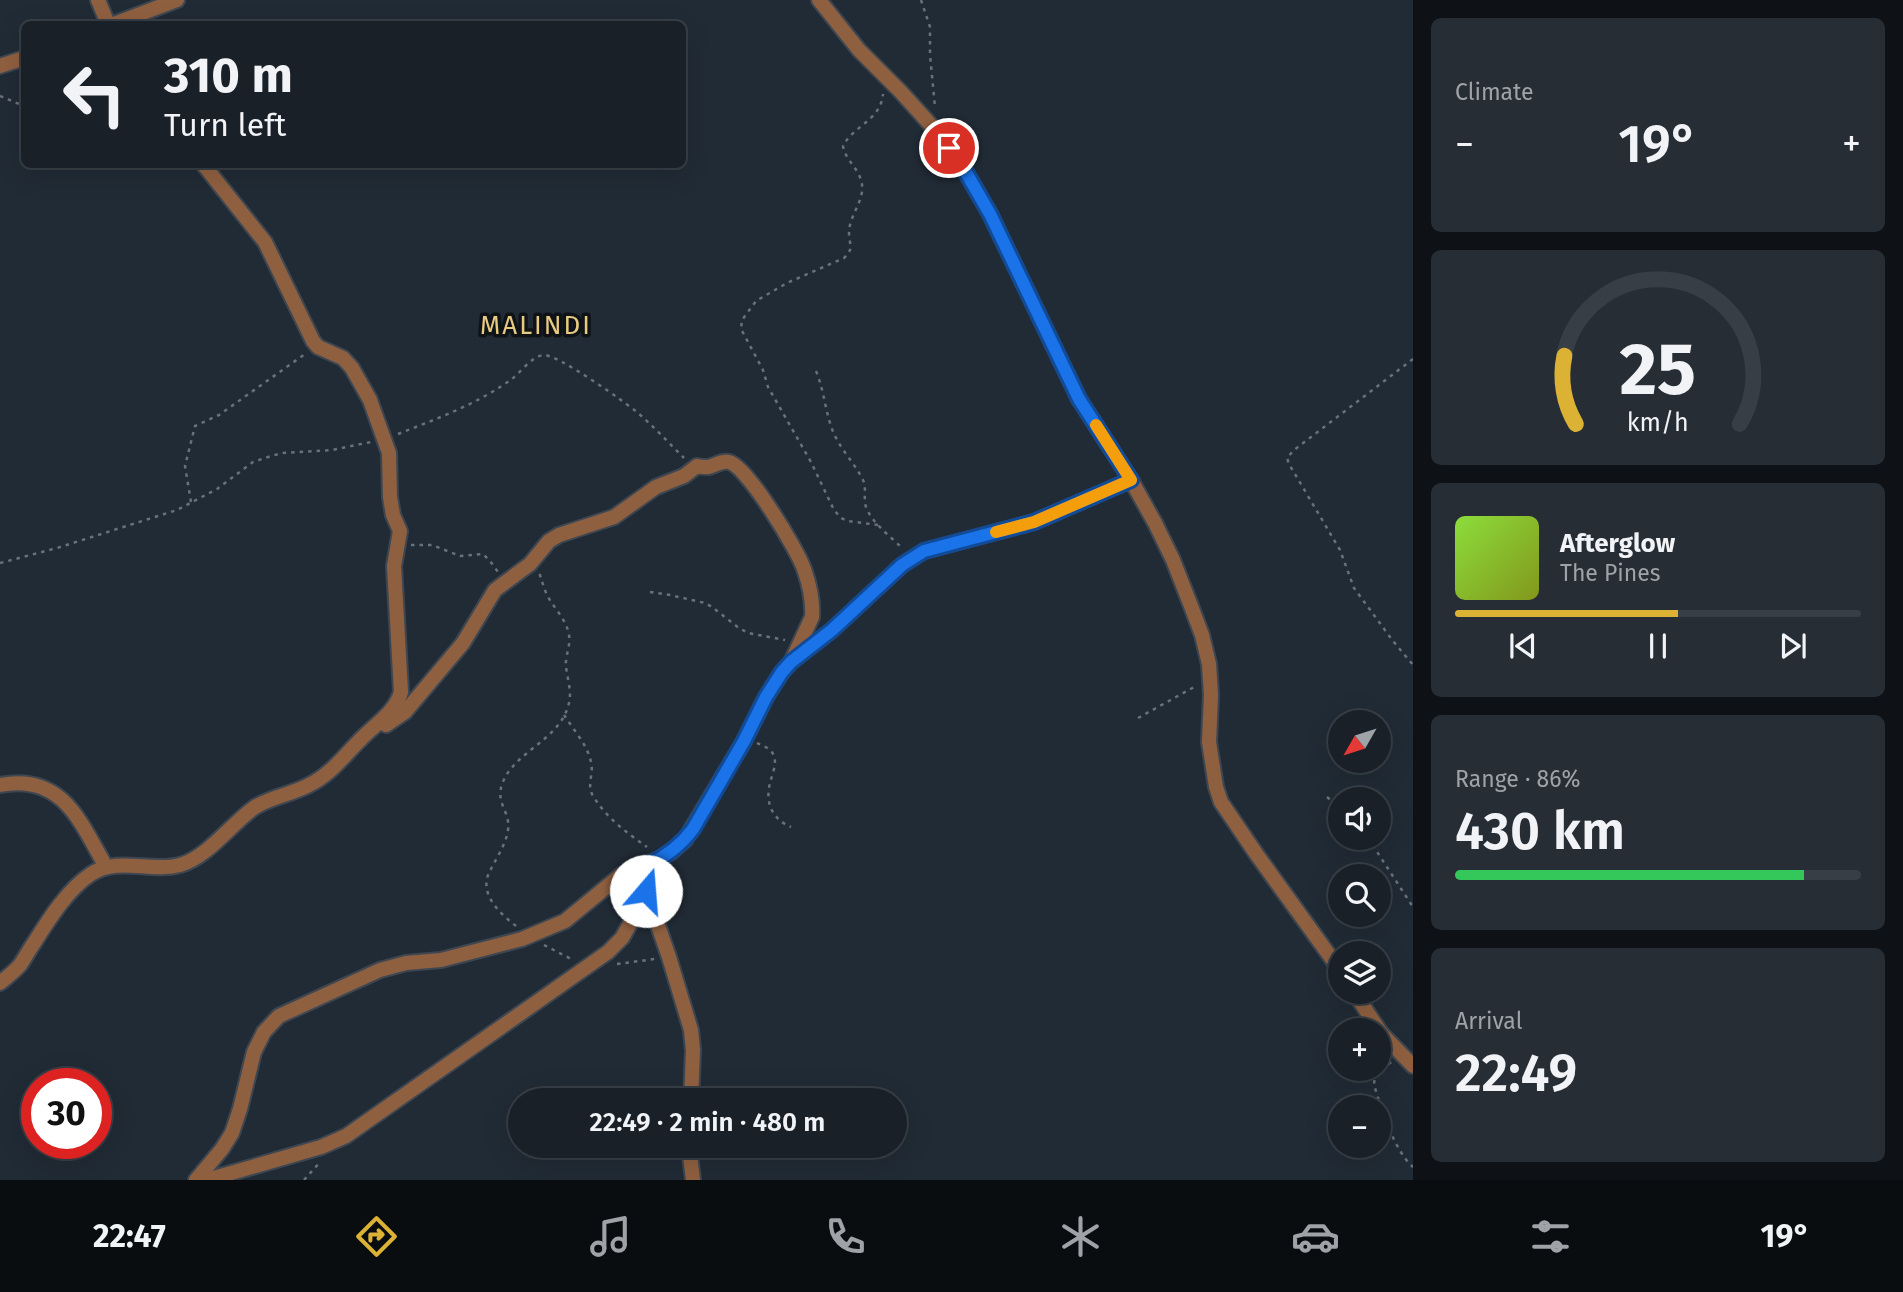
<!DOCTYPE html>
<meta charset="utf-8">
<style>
:root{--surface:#192028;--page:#262d34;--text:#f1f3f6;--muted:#9fa3a8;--line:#373e45;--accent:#dbb233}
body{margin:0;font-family:"Fira Sans",sans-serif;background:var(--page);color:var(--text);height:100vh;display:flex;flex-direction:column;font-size:26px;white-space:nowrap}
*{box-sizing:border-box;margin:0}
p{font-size:23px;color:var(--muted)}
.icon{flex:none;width:38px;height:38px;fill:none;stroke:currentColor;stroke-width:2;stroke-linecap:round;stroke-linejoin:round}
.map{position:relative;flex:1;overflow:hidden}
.panel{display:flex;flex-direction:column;gap:18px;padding:18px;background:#0e1216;width:490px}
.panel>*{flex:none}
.hud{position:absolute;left:21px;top:21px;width:665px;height:147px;border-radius:10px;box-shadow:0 7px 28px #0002,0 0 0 2px var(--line);background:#192028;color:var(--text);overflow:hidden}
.needle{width:46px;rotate:231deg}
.fabs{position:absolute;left:1328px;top:710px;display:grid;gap:14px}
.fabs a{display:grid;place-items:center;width:63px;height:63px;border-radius:50%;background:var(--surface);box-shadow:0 7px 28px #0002,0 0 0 2px var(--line);font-size:35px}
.speed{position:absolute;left:21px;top:1068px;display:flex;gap:14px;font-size:35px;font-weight:700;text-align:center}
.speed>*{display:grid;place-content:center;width:91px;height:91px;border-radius:50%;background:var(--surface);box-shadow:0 7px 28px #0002,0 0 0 2px var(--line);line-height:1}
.speed .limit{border:10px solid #d22;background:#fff;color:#111}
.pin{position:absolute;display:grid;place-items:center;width:60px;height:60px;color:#fff;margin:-30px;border:4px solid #fff;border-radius:50%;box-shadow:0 2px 7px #0007}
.me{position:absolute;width:77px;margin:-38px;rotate:18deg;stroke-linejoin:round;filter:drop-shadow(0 0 5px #0008)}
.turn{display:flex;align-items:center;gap:24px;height:147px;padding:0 28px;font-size:32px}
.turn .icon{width:91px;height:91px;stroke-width:2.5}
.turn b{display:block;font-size:49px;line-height:60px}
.big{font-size:52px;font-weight:600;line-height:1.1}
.panel .card{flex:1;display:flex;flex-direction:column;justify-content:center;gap:10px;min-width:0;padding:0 24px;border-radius:10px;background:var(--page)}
.panel .dial{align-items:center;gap:0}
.dial svg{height:182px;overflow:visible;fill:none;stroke:var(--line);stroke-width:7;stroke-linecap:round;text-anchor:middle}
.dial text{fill:var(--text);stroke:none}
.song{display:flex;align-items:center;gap:21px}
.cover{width:84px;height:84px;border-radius:10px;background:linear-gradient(135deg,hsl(90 70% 55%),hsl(70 70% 35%))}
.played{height:7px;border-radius:4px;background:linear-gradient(90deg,var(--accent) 55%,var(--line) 55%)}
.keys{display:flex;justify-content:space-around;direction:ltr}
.heat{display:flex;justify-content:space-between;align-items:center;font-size:38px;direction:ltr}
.charge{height:10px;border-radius:5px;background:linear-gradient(90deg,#34c759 86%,var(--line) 0)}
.trip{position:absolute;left:508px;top:1088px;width:399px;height:70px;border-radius:35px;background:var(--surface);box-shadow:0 7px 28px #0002,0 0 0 2px var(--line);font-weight:600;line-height:70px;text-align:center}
.tab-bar{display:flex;height:112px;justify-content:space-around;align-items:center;background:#0a0d10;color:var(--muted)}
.tab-bar .icon{width:49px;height:49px}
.tab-bar .active{color:var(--accent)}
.tab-bar b{font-size:32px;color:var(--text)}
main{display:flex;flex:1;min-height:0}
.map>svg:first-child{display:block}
</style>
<main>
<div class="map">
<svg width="1413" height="1180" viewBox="0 0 1413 1180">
<rect width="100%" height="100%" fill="#212b35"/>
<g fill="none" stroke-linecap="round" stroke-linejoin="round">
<defs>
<g id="minor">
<path d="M98,0L108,24"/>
<path d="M819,0L859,50L901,92L938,133L960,162L990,214L1079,399L1131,480L1155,523L1173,560L1191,606L1202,635L1209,664L1211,695L1209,742L1216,787L1221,802L1257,855L1340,970"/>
<path d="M114,24L177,0"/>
<path d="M0,66L24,58"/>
<path d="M386,725L405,712L463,643L495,590L530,564L549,541L559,535L614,517L656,487L684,476L697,466C700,467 705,467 708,467C715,466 721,460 729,462C747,466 797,549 804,569C809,583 813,602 812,617L793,658"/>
<path d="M0,785C62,773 80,821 106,867"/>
<path d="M647,865L644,875L646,891L669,957L691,1030L693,1050L691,1101"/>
<path d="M0,983C7,977 14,972 20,965C25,958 29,950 34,943C49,919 68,889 91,874C118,856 151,873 180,865C208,857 231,824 255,807C271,797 292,794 309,785C330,775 344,756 360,740C375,724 395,713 401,692L394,566L400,531L393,515L390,497L389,453L370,400L352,368L343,358L318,347L313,341L265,242L203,164"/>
<path d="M1354,992L1381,1033L1413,1066"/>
<path d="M689,1146L693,1180"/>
<path d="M196,1180L222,1149L232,1133L240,1109L254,1052L264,1032L279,1016L380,970L406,963L441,960L522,939L565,921L621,875L661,858L670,853L685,840L744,741L766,697L782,672L791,662L832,630L902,565L924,551L1034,522L1131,480"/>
<path d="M207,1180L321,1147L346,1136L608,952L622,938L647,894"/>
</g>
</defs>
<use href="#minor" stroke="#3e4751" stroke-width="18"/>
<g stroke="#69717a" stroke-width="2.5" stroke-dasharray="3.5 5" stroke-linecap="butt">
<path d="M921,0L930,27V55L935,107"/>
<path d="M0,96L24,106"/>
<path d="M1413,359L1294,450L1287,458L1289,464L1340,550L1354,588L1393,641L1413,665"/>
<path d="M816,371C824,390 825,410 832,429C839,448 854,462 863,480C867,489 863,498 866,507C872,523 889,535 901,547"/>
<path d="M398,434C436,419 475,405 509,381C520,374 529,358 543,355C556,353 625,402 638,413C654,427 669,443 684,458"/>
<path d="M191,502L185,466L195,426L219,415L305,354"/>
<path d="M878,525L848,521L841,518L834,510L811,462L768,387L763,370L741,329L742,320L756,301L787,283L844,258C855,247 849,246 849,233C849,214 867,199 861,180C857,167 845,159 843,146C853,126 881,120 883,94"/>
<path d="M411,545H432L460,556L483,554L490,561L498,572"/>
<path d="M0,563L57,548L177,510L217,489L253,462L268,457L282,453L332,450L371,442"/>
<path d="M650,592L670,595L705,603L712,607L739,628L748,633L785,640"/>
<path d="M564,715C573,729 588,746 591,762C594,773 587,784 592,794C605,817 627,833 647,847"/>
<path d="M1138,718L1196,686"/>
<path d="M757,743C763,746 771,748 774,756C777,764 772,775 770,783C765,803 772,819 791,827"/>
<path d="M1327,797L1340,808"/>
<path d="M1368,838L1413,907"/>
<path d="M516,926C498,912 477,892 491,869C497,857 506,844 508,830C511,808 490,802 507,774C525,747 561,737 569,703C572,691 567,678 566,666C565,656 571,645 569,635C567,621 555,609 548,597C544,589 542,581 539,572"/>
<path d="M544,945L573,960"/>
<path d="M617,964L655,959"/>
<path d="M1391,1062L1375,1076L1374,1084C1380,1107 1395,1152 1413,1167"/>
<path d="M304,1180L321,1161"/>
</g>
<use href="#minor" stroke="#8f6040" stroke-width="14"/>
</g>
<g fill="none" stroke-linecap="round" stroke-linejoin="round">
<defs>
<path id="route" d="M646,891L644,875L648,865C667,856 681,845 693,829L744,741L766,697L782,672L791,662L832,630L902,565L924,551L1034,522L1131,480L1079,399L990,214L960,162L949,148"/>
</defs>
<use href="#route" stroke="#114b97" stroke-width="18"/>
<use href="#route" stroke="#1a73e8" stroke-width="12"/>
<path stroke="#f59e0b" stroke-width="12" d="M996,532L1034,522L1131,480L1096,425"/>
</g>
<g text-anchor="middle" stroke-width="7" stroke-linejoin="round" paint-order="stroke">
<g font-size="26" letter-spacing="2" fill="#e7cb80" stroke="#0f1318">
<text x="536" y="334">MALINDI</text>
</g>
</g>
</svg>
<div class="fabs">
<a><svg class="needle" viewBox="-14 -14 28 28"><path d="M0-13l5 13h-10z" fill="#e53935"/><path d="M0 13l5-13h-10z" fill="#9fa3a8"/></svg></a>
<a><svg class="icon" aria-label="sound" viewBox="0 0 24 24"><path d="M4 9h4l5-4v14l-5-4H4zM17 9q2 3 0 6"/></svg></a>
<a><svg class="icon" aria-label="search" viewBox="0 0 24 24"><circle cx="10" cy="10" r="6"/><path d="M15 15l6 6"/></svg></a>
<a><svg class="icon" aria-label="layers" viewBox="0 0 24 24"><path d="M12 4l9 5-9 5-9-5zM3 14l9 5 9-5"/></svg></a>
<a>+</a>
<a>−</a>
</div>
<div class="speed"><div class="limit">30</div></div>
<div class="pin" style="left:949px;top:148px;background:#d93025"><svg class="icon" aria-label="arrive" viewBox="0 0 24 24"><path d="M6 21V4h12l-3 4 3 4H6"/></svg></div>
<svg class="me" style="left:646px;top:891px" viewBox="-20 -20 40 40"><circle r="19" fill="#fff"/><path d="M0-13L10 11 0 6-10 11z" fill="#1a73e8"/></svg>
<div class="trip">22:49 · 2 min · 480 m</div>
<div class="hud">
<div class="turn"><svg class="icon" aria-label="left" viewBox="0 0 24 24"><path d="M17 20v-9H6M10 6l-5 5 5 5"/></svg><div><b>310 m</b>Turn left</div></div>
</div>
</div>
<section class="panel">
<div class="card"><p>Climate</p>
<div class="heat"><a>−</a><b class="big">19°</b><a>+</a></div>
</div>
<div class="card dial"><svg viewBox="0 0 100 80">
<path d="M14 69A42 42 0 1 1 86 69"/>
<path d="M14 69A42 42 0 0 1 9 39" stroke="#dbb233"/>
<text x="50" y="56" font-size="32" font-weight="700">25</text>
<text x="50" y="72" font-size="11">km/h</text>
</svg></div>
<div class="card">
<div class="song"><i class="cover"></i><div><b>Afterglow</b><p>The Pines</p></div></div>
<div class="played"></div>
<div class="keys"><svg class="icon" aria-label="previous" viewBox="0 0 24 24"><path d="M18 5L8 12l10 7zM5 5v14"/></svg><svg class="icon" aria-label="pause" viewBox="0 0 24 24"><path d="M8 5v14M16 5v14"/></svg><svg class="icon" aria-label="next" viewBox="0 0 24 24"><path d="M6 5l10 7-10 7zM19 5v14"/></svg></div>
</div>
<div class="card"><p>Range · 86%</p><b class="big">430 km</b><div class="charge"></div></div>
<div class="card"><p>Arrival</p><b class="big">22:49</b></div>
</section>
</main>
<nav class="tab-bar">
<b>22:47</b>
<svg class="icon active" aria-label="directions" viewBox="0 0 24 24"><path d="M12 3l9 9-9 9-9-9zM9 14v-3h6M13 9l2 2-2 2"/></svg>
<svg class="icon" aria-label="music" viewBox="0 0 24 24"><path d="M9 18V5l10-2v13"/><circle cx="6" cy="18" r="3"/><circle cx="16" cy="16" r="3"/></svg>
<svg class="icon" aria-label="phone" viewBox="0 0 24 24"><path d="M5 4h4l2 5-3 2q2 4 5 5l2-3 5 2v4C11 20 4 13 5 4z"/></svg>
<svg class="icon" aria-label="climate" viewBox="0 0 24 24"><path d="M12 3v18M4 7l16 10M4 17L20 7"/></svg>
<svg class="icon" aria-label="car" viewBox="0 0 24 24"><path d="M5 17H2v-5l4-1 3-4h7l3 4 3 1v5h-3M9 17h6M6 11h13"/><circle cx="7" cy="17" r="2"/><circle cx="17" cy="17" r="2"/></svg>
<svg class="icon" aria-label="filters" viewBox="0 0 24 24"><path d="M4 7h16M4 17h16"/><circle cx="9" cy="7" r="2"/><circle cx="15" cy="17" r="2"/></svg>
<b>19°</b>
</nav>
